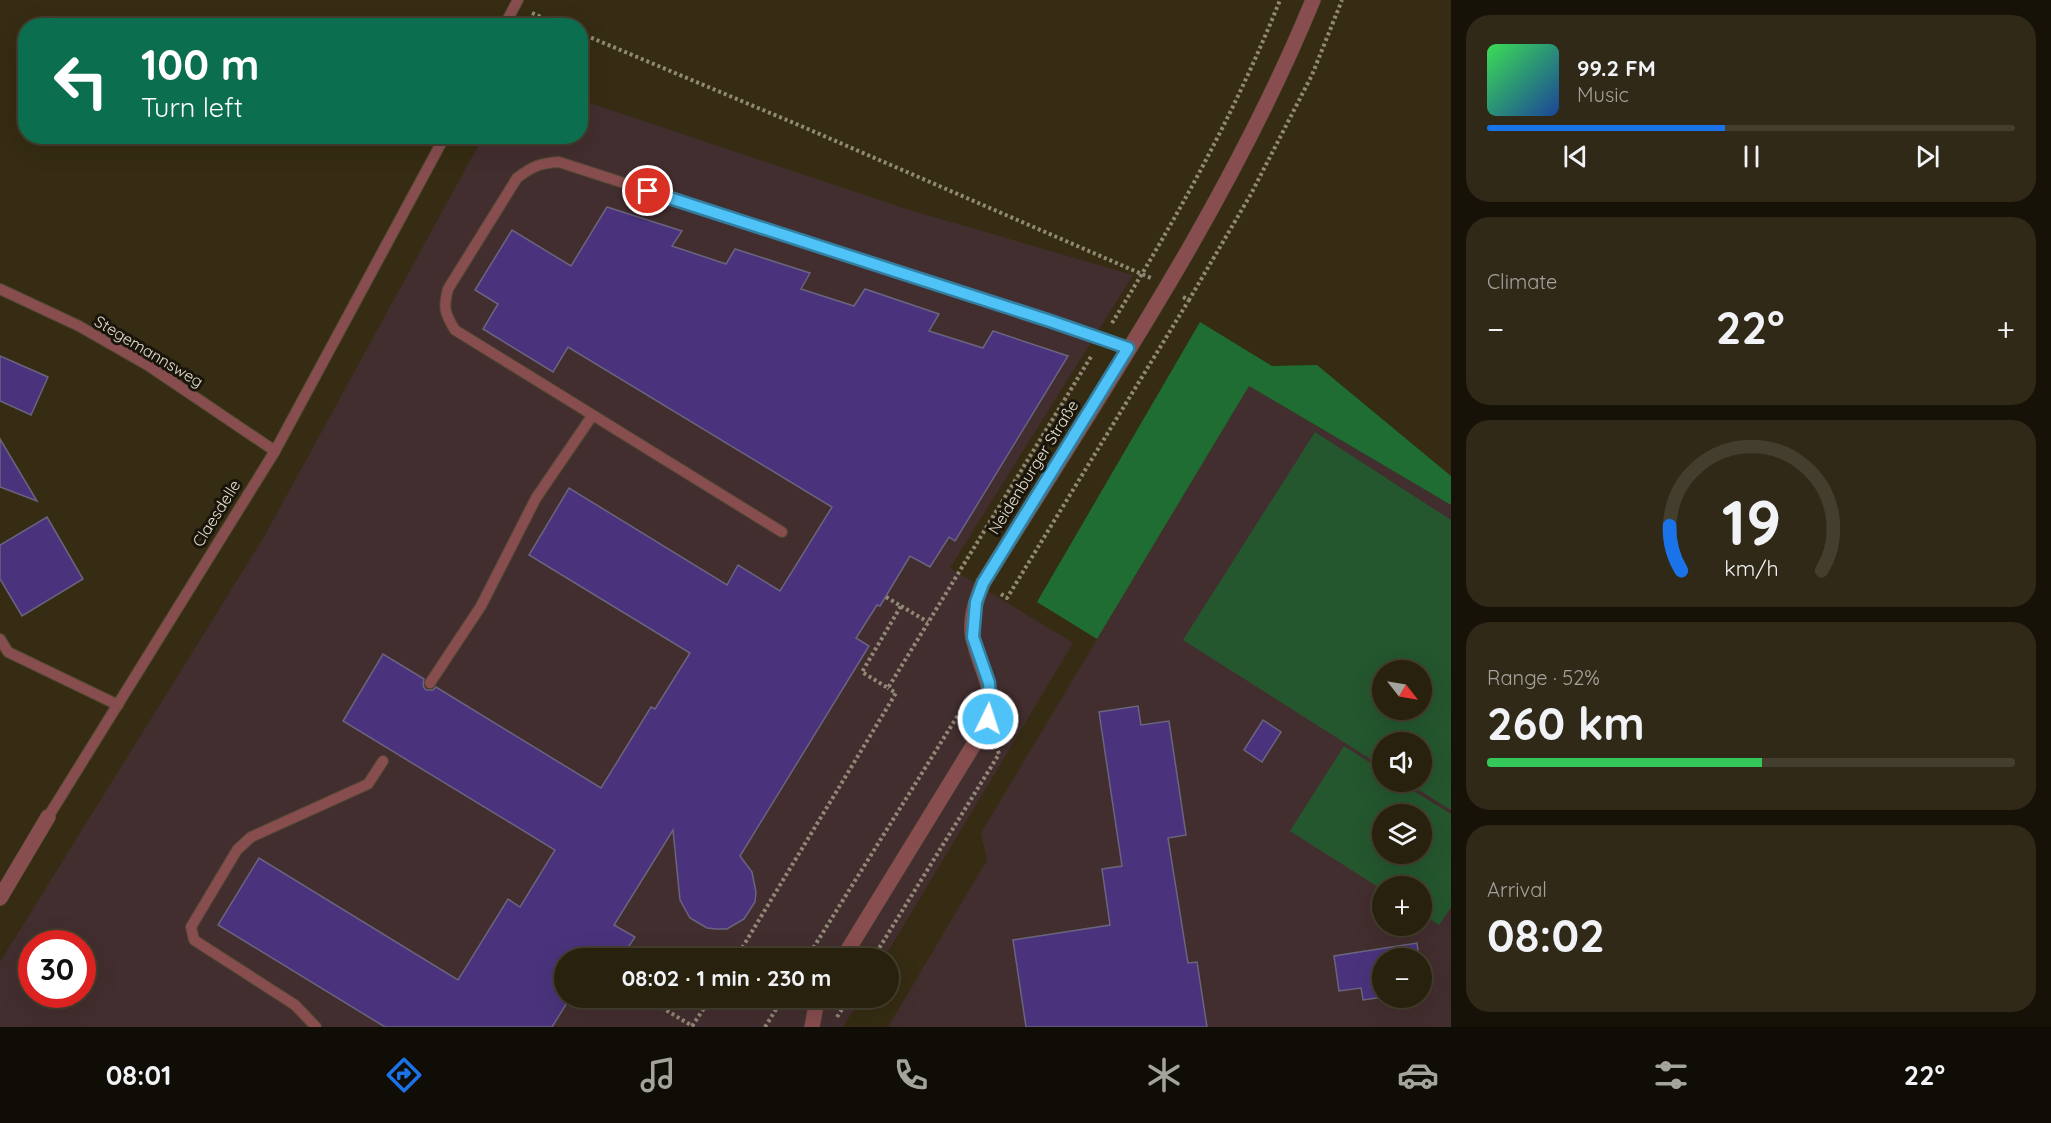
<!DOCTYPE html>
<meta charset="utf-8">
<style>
:root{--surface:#28210e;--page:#302917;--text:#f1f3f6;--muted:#a5a39e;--line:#443e2e;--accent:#1a73e8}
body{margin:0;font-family:Quicksand,sans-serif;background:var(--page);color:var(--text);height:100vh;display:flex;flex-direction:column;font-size:22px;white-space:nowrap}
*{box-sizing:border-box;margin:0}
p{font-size:20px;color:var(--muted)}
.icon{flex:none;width:33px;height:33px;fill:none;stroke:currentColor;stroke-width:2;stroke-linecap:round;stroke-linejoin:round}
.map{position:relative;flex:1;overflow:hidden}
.details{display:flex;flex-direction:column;gap:15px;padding:15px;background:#161208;width:600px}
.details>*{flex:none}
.banner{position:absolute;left:18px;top:18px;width:570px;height:126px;border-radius:24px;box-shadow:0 6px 24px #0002,0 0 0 2px var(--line);background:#0b6e4f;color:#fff;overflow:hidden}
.needle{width:39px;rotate:121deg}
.fabs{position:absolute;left:1372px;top:660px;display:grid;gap:12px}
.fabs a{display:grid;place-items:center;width:60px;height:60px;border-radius:50%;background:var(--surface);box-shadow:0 6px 24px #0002,0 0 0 2px var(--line);font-size:30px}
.speed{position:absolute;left:18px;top:930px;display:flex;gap:12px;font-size:30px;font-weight:700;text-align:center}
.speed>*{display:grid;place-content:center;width:78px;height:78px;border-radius:50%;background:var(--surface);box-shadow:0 6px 24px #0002,0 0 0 2px var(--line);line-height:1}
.speed .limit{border:9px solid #d22;background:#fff;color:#111}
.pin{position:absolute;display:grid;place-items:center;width:51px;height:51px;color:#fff;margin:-26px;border:3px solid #fff;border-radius:50%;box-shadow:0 2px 6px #0007}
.me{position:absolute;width:66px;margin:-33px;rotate:4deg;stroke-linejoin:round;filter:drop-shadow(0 0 4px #0008)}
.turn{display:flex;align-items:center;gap:21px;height:126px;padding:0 24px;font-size:27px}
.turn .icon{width:78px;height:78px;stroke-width:2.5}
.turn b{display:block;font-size:42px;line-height:51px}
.big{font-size:45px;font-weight:800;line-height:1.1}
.details .tile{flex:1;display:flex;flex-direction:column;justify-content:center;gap:9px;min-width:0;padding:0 21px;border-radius:24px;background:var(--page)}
.details .dial{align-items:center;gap:0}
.dial svg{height:156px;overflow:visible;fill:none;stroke:var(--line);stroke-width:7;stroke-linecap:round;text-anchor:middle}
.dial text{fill:var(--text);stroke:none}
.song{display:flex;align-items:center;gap:18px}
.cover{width:72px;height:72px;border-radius:9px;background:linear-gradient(135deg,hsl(130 70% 55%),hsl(220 70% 35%))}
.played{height:6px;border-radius:3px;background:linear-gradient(90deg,var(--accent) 45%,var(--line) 45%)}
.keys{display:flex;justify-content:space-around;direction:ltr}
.heat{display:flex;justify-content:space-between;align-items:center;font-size:33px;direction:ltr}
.charge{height:9px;border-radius:4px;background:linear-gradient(90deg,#34c759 52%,var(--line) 0)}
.trip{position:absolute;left:554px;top:948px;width:345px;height:60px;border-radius:30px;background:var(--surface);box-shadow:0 6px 24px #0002,0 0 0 2px var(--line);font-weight:800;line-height:60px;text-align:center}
.tabs{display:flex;height:96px;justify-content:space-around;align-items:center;background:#100d06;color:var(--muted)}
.tabs .icon{width:42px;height:42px}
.tabs .selected{color:var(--accent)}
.tabs b{font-size:27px;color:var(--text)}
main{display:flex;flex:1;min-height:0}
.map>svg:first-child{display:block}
</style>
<main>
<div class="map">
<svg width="1451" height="1027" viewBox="0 0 1451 1027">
<rect width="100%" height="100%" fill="#362c13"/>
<g fill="#432e2f" fill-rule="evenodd">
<path d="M581,100L906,209L1133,275L950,568L1073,643L884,958H564V998H861L843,1027H0V962L264,537L483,137L580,136ZM32,944H82V994H32Z"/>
<path d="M1249,386L1451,505V1027H888L987,860L981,833ZM1383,670H1422V710H1383ZM1383,742H1422V782H1383ZM1383,814H1422V854H1383ZM1383,886H1422V926H1383ZM1383,958H1422V998H1383Z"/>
</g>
<g fill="#24572e" fill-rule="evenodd">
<path d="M1315,432L1451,520V810L1406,782H1422V742H1383V767L1183,640ZM1383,670H1422V710H1383Z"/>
<path d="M1344,746L1383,771V782H1399L1451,814V907L1439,925L1422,914V886H1383V890L1290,831ZM1383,814H1422V854H1383Z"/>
</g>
<path fill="#1f6d32" d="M1200,322L1272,366L1317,365L1451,476V505L1249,386L1097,639L1037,602Z"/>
<g fill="#4a337c" stroke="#6a647f" stroke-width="1.5">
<path d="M607,207L682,231L672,246L726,264L735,249L810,273L801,289L854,306L865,289L939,314L929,331L983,348L993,331L1068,356L955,541L949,537L930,567L910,556L880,606L877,605L856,638L869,646L740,856L752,872L756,892L755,902L744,919L727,929H716L707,928L690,918L680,900L673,830L614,925L635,937L621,958H564V998H570L552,1027H385L218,925L259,858L458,980L508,899L520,907L555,850L343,721L383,654L424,679L423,686L426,690H433L436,687L601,788L651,707L655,709L690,653L529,555L569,488L727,585L738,565L780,591L832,507L568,347L553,372L483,329L498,304L475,290L512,230L571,266Z"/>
<path d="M0,356L48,377L31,415L0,401Z"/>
<path d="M0,439L37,501L0,487Z"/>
<path d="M47,517L83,579L22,616L0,579V545Z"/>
<path d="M1138,706L1141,725L1169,721L1186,835L1168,838L1188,963L1197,962L1207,1027H1026L1013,940L1110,925L1102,869L1122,866L1099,712Z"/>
<path d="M1263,720L1281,732L1262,762L1244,750Z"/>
<path d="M1417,943L1419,958H1383V997L1363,1000L1361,988L1339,991L1334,956Z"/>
</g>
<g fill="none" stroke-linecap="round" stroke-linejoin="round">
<defs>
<g id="service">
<path d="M504,26L518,0"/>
<path d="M0,289L79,326L149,366L275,451"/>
<path d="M782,532L455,330C445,314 443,308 448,289L517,178C533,166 540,163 559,162L1050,321L1128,348"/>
<path d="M0,639L8,652L118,705"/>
<path d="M430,683L481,606L536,498L592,416"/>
<path d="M48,817L275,451L445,136"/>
<path d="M316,1027L295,1005L194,940L191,927L237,850L251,837L368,784L383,761"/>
</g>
<g id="minor">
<path d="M0,898L48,817"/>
<path d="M843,958L976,741C1002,690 985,687 973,638C969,620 976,600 983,583C1100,394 1228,207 1313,0"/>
<path d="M812,1027L816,1006L820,998"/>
</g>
</defs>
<use href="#service" stroke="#524931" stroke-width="12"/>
<use href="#minor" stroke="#524931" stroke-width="16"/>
<g stroke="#918976" stroke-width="4" stroke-dasharray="3 3" stroke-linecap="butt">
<path d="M532,13L562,26"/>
<path d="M580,33L801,126L1151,278"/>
<path d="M1183,297L1189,300L1251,194L1312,75L1342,0"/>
<path d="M1112,323C1176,220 1235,113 1280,0"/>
<path d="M1001,594L1007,598L1189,300"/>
<path d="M886,597L901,606L862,672L888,688L1092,355"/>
<path d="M901,606L928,622"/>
<path d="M736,958L896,693L888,688"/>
<path d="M807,958L968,699"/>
<path d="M873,958L999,754L996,745"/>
<path d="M646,998L694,1027"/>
<path d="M837,1017L849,998"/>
<path d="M692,1026L711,998"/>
<path d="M765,1027L783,998"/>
</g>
<use href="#service" stroke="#884d4f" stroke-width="10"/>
<use href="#minor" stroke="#884d4f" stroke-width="15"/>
</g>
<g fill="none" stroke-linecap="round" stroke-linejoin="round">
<defs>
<path id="route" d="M648,191L1050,321L1128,348L983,583L976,602L973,637L989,683L990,700L988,719"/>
</defs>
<use href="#route" stroke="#337fa1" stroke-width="15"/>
<use href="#route" stroke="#4fc3f7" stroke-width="10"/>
</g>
<g text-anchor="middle" stroke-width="6" stroke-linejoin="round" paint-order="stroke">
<g font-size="16" fill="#e5dfd0" stroke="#19150a">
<text transform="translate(149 351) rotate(31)" y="6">Stegemannsweg</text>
<text transform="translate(1033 467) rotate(-58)" y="6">Neidenburger Straße</text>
<text transform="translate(216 513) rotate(-58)" y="6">Claesdelle</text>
</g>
</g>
</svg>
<div class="fabs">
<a><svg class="needle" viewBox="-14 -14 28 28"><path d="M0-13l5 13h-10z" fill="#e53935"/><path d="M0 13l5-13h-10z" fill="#a5a39e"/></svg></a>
<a><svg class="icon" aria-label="sound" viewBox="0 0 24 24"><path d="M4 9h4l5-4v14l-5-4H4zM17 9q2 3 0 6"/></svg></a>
<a><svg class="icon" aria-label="layers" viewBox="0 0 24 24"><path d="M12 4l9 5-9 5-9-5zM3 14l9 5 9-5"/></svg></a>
<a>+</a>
<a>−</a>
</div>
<div class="speed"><div class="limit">30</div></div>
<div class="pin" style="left:648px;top:191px;background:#d93025"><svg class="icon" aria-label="arrive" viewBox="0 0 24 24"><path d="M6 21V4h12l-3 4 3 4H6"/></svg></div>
<svg class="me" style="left:988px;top:719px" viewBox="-20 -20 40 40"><circle r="17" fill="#4fc3f7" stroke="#fff" stroke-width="3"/><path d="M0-11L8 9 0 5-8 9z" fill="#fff"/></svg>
<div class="trip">08:02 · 1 min · 230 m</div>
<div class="banner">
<div class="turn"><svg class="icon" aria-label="left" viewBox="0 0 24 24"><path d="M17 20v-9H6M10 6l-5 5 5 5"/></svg><div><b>100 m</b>Turn left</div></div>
</div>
</div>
<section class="details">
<div class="tile">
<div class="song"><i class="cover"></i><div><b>99.2 FM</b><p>Music</p></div></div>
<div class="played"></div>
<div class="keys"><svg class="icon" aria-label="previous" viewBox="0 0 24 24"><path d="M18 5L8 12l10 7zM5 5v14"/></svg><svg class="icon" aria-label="pause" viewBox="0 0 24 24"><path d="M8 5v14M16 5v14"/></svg><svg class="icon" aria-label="next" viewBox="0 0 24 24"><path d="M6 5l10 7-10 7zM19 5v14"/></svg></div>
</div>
<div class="tile"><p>Climate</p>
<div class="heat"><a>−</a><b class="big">22°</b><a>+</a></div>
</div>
<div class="tile dial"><svg viewBox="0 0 100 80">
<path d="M14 69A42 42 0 1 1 86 69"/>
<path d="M14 69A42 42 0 0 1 8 46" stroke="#1a73e8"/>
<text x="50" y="56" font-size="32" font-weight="700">19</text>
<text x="50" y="72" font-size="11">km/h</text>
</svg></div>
<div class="tile"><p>Range · 52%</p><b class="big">260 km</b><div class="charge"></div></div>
<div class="tile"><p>Arrival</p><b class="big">08:02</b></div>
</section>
</main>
<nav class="tabs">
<b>08:01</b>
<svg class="icon selected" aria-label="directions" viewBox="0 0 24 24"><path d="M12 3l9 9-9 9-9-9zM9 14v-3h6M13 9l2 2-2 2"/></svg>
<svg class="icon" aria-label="music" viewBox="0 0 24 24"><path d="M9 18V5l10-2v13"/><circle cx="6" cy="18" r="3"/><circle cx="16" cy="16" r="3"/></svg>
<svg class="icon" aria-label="phone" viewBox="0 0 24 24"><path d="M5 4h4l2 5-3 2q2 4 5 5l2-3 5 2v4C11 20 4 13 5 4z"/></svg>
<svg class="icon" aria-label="climate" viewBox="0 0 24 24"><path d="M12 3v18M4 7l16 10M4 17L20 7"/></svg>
<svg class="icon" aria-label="car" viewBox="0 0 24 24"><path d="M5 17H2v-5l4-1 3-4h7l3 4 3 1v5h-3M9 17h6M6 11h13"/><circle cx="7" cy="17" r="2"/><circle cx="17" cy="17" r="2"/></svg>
<svg class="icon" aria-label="filters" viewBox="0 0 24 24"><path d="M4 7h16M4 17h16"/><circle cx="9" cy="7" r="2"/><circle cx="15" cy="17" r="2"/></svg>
<b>22°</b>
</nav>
